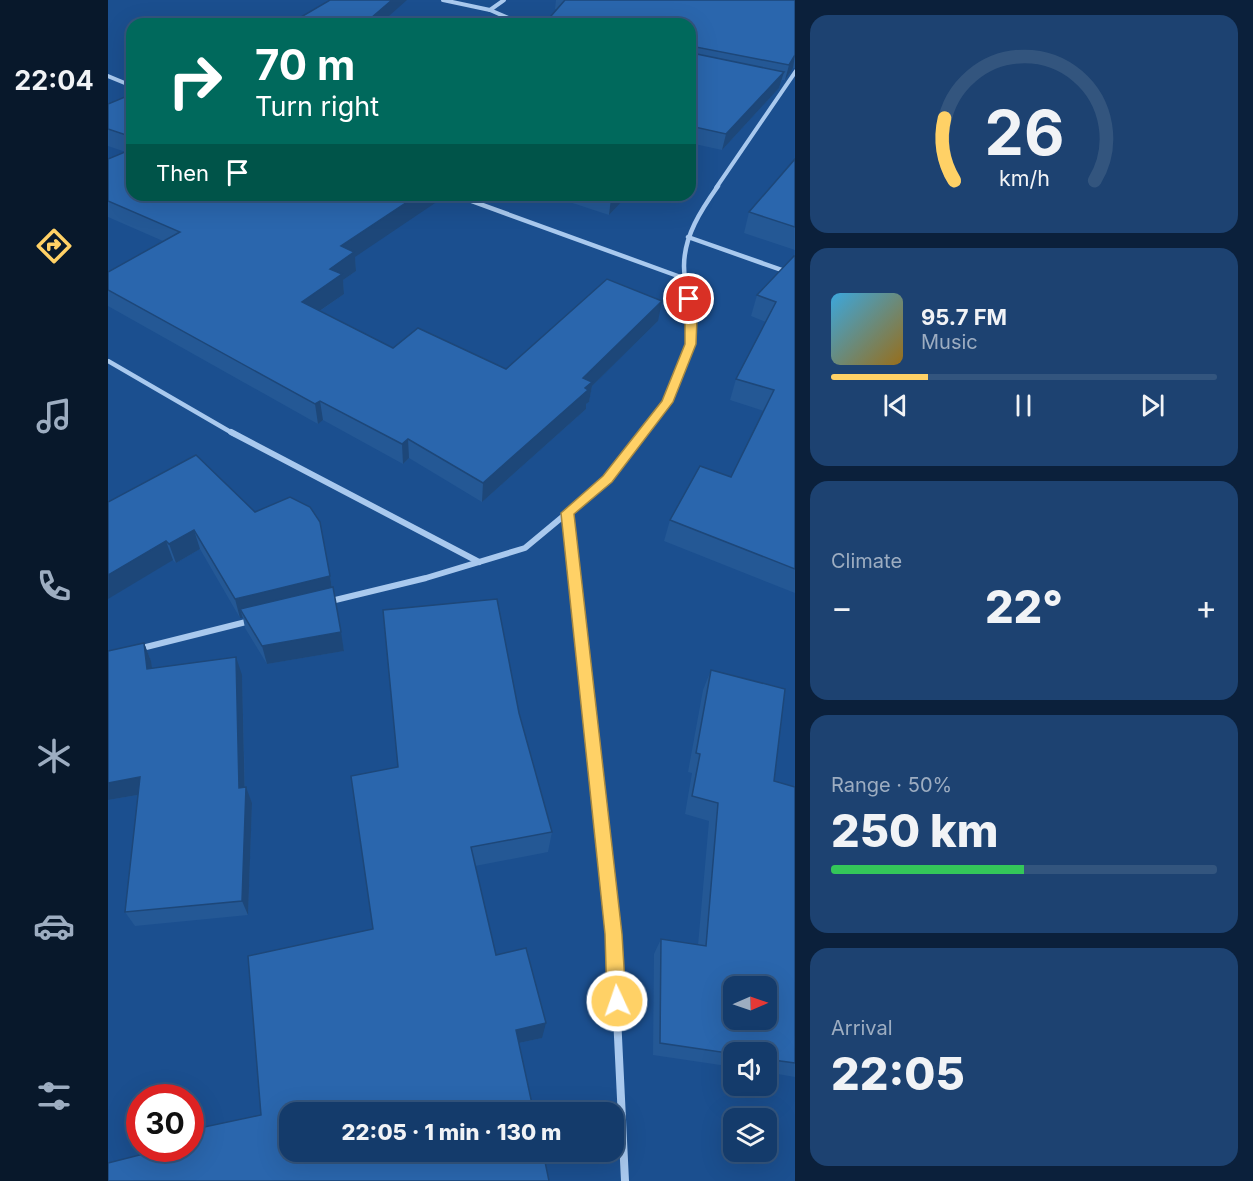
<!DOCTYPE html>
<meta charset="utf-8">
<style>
:root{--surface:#143b6b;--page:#1d4271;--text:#f1f3f6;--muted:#9dadc1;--line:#33557e;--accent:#ffd166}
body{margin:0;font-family:Inter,sans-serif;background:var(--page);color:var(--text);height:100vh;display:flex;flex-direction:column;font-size:22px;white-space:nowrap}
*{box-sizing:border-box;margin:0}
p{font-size:20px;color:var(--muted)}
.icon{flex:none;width:33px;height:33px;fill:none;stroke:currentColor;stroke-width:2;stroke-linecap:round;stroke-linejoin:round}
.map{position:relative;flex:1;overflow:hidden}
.details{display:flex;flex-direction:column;gap:15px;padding:15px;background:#0b203b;width:458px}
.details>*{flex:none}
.top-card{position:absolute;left:18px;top:18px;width:570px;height:183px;border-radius:18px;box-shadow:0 6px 24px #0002,0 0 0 2px var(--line);background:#00695c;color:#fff;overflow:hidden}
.needle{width:39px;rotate:88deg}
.buttons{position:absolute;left:615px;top:976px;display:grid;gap:12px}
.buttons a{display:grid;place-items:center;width:54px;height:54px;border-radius:12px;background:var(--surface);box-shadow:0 6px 24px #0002,0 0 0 2px var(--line);font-size:30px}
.speed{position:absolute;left:18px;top:1084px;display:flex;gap:12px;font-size:30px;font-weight:700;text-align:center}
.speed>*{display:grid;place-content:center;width:78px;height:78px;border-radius:50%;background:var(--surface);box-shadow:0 6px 24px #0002,0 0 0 2px var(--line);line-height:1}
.speed .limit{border:9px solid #d22;background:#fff;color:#111}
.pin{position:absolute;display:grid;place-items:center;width:51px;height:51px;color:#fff;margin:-26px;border:3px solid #fff;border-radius:50%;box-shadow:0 2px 6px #0007}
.me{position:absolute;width:66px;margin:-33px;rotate:357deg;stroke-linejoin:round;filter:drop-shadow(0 0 4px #0008)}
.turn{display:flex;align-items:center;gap:21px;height:126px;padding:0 30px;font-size:27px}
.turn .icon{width:78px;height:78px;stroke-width:2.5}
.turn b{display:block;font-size:42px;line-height:51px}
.then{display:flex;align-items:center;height:57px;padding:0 30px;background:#0003;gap:12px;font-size:22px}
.big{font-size:45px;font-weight:800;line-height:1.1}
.details .card{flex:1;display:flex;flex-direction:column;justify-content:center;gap:9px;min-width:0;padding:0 21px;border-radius:18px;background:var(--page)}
.details .dial{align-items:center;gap:0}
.dial svg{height:156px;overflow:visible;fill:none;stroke:var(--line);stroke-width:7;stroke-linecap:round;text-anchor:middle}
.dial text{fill:var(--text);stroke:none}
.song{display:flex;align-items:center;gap:18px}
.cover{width:72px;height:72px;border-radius:9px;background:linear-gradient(135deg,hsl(200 70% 55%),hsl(40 70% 35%))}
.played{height:6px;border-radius:3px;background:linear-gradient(90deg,var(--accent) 25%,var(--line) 25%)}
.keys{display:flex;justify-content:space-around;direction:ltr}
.heat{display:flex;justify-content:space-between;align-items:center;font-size:33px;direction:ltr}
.charge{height:9px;border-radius:4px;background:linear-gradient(90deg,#34c759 50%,var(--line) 0)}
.trip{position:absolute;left:171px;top:1102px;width:345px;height:60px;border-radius:18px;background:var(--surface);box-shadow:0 6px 24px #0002,0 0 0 2px var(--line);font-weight:800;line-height:60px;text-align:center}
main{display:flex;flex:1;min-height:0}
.dock{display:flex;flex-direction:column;width:108px;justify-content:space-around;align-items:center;background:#08182b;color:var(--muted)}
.dock .icon{width:42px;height:42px}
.dock .current{color:var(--accent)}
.dock b{font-size:27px;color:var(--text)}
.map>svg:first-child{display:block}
</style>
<main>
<nav class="dock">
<b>22:04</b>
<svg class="icon current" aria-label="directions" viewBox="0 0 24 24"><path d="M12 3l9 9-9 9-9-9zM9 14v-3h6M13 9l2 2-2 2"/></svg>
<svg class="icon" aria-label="music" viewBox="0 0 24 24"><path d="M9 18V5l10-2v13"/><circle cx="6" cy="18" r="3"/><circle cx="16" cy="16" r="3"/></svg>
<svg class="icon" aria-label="phone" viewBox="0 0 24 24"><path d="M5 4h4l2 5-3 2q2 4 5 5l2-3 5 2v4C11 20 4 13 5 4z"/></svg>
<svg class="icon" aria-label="climate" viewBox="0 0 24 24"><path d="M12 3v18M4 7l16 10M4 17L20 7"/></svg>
<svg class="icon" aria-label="car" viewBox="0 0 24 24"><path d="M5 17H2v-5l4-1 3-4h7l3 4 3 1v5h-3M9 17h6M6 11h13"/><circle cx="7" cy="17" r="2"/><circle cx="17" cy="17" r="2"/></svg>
<svg class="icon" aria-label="filters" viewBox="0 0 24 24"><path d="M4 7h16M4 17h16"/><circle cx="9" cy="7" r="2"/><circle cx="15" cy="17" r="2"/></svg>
</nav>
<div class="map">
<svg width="688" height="1181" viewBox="0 0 688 1181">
<rect width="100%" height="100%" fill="#1b4f8f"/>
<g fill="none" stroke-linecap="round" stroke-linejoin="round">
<g stroke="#a9c9ee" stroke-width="4">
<path d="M335,0L382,10L414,24"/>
<path d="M382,10L396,0"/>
<path d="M0,76L24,86"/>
<path d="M608,188L688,71"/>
</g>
<g stroke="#a9c9ee" stroke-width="4.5">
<path d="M347,195L578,279"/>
<path d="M580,237L688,275"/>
<path d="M0,361L126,434"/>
<path d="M535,434C554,408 575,376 583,344C589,318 576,292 576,266C576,236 593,210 610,186"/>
</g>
<g stroke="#a9c9ee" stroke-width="6">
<path d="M123,432L371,562"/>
<path d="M460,513L486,757"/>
<path d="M219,602L318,578L417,548L500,479L536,432"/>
<path d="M30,649L142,621"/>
</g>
<path stroke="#a9c9ee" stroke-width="8" d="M486,755L505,934L517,1181"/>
</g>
<g fill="#245895">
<path d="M448,0H687V68H685L677,80H674L671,88L614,150L582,143V24L449,9H447Z"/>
<path d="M24,94V195L247,257L248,271L235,280L236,294L212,311L285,348L398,369L550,321L484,386L481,402L478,404V409L374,502L301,458L295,464L215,420L210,424L0,306V272L55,241L0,217V159L18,152L0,146V104Z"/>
<path d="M687,159V250L636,233L641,212Z"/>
<path d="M440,195H520L501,215Z"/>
<path d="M687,256V593L556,541L562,520L623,477L656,411L622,400L628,379L658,322L643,316L649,295Z"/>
<path d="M0,502L222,576L236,651L159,664L137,628L135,618H132L92,549L68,563Z"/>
<path d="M36,643L43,661L44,669L134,675L137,787L144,803L140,915L27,926L17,912L30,795L0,800V651Z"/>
<path d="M603,670L666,781L687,787V1077L658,1072V1053H626V1067L545,1055L546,954L553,939L590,945L601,821L577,814L584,773L580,772L595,690Z"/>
<path d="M411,713L444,832L440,852L367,866L388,955L434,1038L411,1043L82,1149L153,1115L265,929L290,767Z"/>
</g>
<g fill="#1d4779">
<path d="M284,0H299L272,24H256Z"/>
<path d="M687,55L685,68L677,80L681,65Z"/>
<path d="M676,72L671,88L614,150L618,134Z"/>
<path d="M310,195H339L247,257L248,271L235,280L236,294L197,321L194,302L222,269L233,246Z"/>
<path d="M506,195H520L501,215L503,198Z"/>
<path d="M554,301L550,321L484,386L481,402L478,404V409L374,502L375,483L475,378Z"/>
<path d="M212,401L215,420L210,424L207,404Z"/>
<path d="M300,439L301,458L295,464L294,444Z"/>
<path d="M86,530L92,549L68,563L61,544Z"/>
<path d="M58,541L65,560L0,599V575Z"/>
<path d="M222,576L225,595L132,609L135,618H132L127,599Z"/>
<path d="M233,632L236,651L159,664L154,646Z"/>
<path d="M36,643L43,661L47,687L39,669Z"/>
<path d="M128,657L134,675L137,803L131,788Z"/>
<path d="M32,777L41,793L0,800V783Z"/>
<path d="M138,787L144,803L140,915L134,901Z"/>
<path d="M438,1023L434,1038L406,1044L408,1030Z"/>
</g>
<g fill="#2a66ad" stroke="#1d4779" stroke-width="1.5" fill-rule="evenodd">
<path d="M222,0H284L256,24H181Z"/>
<path d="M457,0H687V55L681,65L583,46L582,48V24H436Z"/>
<path d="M582,51L584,53L676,72L618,134L582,126Z"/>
<path d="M24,94V137L0,129V104Z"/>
<path d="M24,149V195H310L233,246L246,252L222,269L234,274L194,302L285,348L310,328L398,369L499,279L554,301L475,378L484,382L477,388L480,390L375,483L300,439L294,444L212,401L207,404L0,290V272L72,232L0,201V159Z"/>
<path d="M687,159V227L641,212Z"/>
<path d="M494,195H506L503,198Z"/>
<path d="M686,256H687V569L562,520L592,466L623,477L666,390L628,379L668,302L649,295Z"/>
<path d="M88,455L147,512L182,497L202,507L212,522L222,576L127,599L86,530L61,544L58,541L0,575V502Z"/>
<path d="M225,587L233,632L154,646L132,609Z"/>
<path d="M389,599L411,713L444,832L363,847L388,955L418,948L438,1023L408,1030L426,1113H182V1152H435L441,1181H0V1163L55,1149H82V1130L153,1115L140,956L265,929L243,776L290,767L275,610Z"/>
<path d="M36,643L39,669L128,657L131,788L138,787L134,901L17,912L32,777L0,783V651Z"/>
<path d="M603,670L677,689L666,781L687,787V1063L658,1059V1053H626V1054L552,1043L553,939L598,946L610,803L584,796L592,754L588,753ZM626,987H658V1020H626Z"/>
</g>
<path fill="#ffd166" stroke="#a68842" stroke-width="1.5" d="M577,296L586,299L589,318L588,344L565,402L504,482L466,514L514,934L518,1001L515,1008L509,1010L502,1008L499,1001L497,934L453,513L495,476L554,401L577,344Z"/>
</svg>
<div class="buttons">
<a><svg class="needle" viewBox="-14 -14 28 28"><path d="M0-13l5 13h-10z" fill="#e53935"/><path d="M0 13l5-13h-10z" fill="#9dadc1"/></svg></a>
<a><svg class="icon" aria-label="sound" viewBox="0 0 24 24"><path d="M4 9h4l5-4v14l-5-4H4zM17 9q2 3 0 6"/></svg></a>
<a><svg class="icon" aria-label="layers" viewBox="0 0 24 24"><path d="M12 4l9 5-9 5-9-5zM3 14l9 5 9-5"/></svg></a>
</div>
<div class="speed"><div class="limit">30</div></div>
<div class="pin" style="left:581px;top:299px;background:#d93025"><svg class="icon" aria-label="arrive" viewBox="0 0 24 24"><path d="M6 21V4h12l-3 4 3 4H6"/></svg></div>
<svg class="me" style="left:509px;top:1001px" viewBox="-20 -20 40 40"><circle r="17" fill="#ffd166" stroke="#fff" stroke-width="3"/><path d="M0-11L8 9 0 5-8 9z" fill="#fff"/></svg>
<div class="trip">22:05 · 1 min · 130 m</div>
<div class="top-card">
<div class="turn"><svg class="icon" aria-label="right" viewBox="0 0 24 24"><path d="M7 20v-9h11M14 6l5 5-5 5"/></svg><div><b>70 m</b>Turn right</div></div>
<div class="then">Then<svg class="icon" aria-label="arrive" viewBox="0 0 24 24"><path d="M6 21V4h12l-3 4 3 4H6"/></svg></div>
</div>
</div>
<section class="details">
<div class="card dial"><svg viewBox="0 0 100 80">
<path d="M14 69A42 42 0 1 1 86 69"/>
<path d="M14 69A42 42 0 0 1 9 37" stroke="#ffd166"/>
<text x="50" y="56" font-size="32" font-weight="700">26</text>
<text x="50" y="72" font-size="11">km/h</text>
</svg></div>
<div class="card">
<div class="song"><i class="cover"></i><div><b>95.7 FM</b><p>Music</p></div></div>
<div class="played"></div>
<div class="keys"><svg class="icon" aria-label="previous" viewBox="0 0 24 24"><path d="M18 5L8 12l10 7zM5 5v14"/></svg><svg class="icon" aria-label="pause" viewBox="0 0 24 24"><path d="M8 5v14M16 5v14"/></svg><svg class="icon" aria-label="next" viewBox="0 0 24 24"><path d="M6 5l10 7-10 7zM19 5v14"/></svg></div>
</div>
<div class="card"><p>Climate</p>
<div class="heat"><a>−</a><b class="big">22°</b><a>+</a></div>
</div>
<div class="card"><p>Range · 50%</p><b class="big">250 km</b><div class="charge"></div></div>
<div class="card"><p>Arrival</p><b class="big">22:05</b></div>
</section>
</main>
